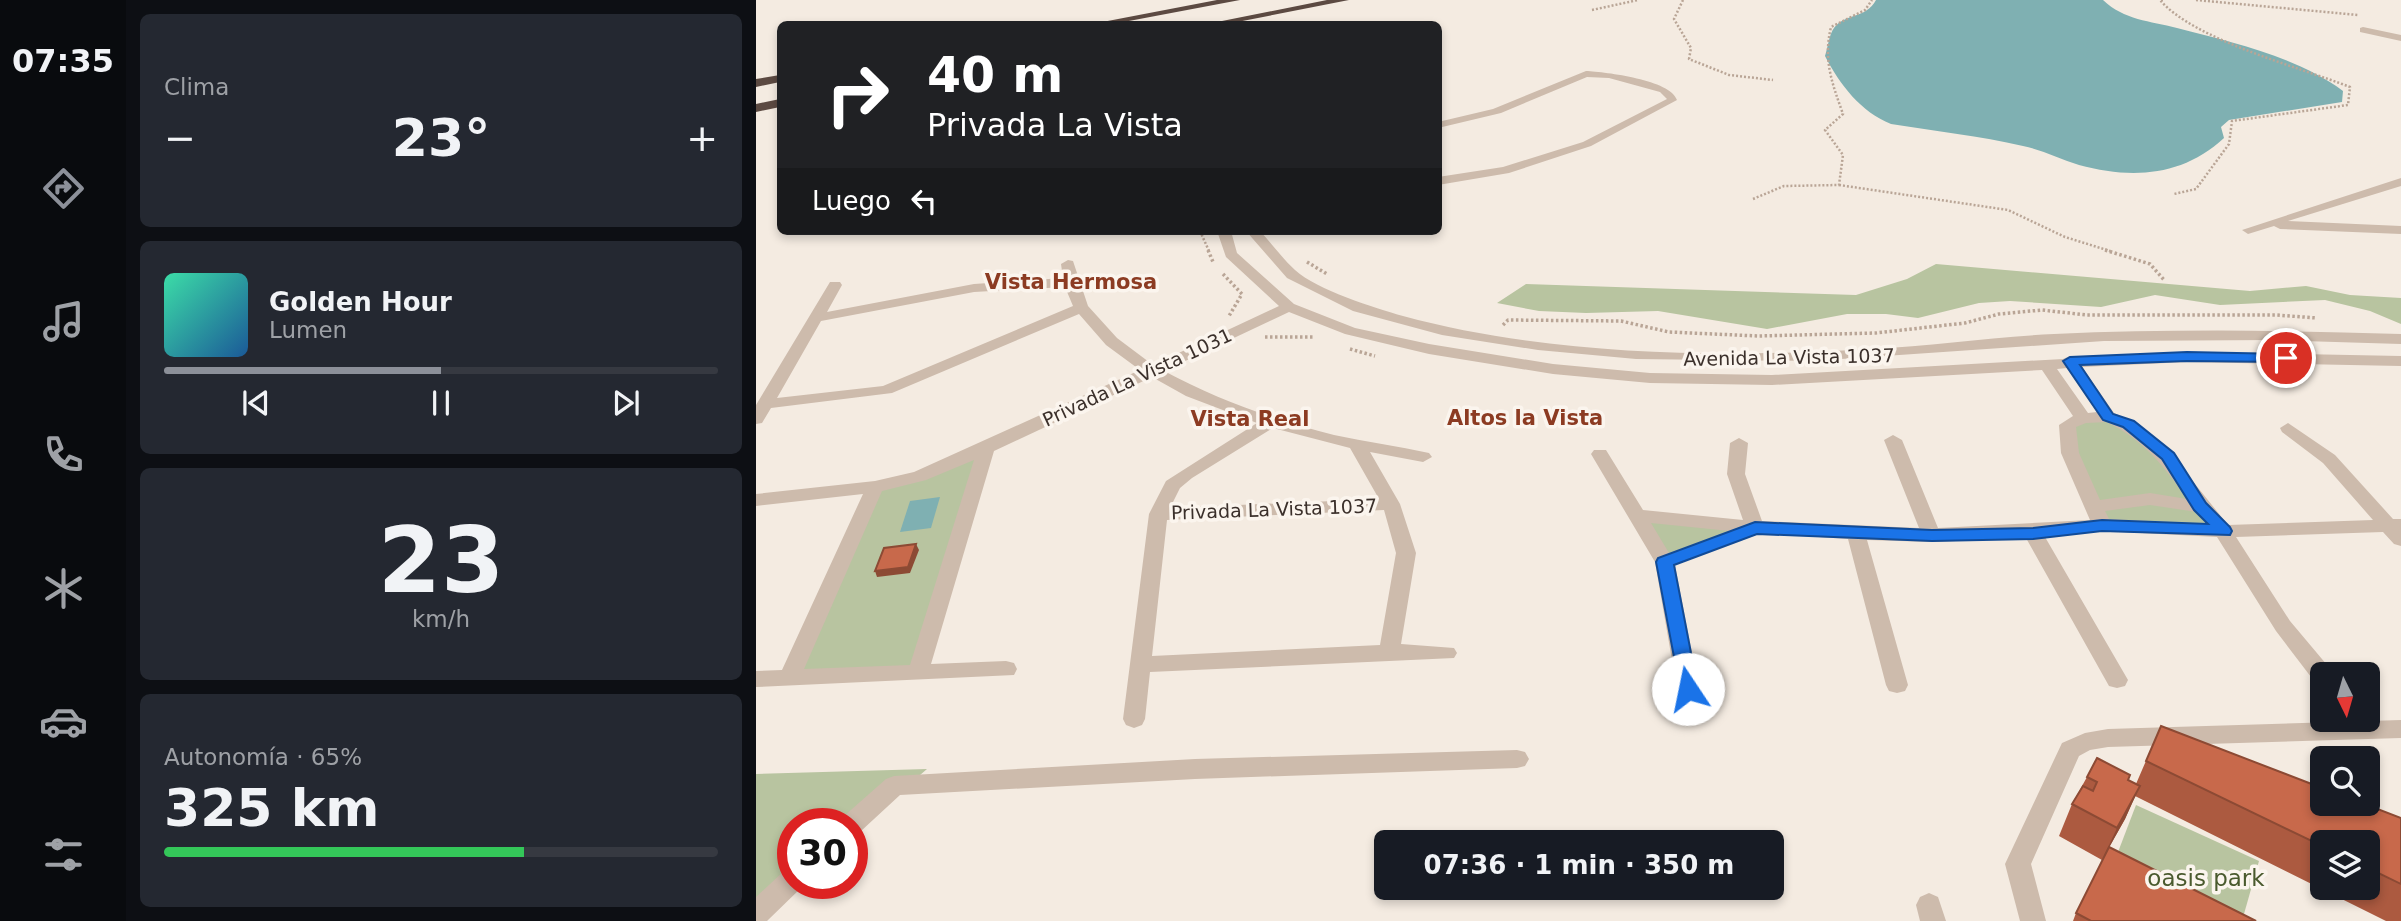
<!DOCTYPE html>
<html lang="es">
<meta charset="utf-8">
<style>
:root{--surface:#171b24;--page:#242831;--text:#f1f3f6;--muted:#9ea1a6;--line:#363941;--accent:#8c9099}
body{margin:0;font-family:"DejaVu Sans",sans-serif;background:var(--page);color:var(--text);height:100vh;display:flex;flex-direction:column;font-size:26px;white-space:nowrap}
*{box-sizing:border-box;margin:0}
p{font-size:23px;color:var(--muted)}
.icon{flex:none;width:38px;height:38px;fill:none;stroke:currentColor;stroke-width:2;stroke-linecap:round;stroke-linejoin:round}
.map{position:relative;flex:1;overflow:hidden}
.side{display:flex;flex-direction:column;gap:14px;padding:14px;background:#0d0f14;width:630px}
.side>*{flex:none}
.top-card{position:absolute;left:21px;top:21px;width:665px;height:214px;border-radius:10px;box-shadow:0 4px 10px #0003;background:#202124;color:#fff;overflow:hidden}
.needle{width:46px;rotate:175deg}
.fabs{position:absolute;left:1554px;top:662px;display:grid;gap:14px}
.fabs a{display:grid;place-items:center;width:70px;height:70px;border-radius:10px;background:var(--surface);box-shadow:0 4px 10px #0003;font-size:35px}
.speed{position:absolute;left:21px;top:808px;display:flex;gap:14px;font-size:35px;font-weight:700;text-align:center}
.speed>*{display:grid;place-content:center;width:91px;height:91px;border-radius:50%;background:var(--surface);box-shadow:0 4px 10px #0003;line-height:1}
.speed .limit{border:10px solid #d22;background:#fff;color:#111}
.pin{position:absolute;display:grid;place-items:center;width:60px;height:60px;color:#fff;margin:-30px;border:4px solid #fff;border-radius:50%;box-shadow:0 2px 7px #0007}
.me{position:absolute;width:77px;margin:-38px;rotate:349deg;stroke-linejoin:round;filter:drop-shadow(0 0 5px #0008)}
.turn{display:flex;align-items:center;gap:24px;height:147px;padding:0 35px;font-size:32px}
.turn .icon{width:91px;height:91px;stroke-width:2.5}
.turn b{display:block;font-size:49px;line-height:60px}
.then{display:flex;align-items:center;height:66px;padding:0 35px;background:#0003;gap:14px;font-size:26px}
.big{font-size:52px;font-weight:600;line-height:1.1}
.side .card{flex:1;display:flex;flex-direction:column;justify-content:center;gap:10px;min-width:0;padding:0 24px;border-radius:10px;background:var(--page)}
.side .dial{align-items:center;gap:0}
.dial b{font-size:91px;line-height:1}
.song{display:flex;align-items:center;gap:21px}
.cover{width:84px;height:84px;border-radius:10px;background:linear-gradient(135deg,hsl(160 70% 55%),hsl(210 70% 35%))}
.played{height:7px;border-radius:4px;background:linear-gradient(90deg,var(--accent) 50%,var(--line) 50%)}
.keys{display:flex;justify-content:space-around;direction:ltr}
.heat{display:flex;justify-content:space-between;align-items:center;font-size:38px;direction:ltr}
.charge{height:10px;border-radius:5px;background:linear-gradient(90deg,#34c759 65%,var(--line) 0)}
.trip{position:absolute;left:618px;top:830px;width:410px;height:70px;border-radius:10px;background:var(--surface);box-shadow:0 4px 10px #0003;font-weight:600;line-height:70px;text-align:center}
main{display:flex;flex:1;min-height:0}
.tabs{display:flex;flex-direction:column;width:126px;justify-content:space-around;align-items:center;background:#090b0e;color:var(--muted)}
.tabs .icon{width:49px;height:49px}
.tabs .selected{color:var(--accent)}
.tabs b{font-size:32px;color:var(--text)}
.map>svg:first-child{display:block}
</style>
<main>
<nav class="tabs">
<b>07:35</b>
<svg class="icon selected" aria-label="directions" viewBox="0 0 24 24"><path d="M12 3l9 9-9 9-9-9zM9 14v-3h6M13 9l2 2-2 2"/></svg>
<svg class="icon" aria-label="music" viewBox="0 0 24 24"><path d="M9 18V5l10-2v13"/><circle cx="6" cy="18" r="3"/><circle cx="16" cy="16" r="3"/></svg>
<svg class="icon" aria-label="phone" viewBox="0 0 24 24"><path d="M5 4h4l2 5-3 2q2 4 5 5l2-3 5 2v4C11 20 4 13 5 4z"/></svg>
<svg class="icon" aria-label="climate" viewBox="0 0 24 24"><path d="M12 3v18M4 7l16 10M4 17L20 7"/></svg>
<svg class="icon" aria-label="car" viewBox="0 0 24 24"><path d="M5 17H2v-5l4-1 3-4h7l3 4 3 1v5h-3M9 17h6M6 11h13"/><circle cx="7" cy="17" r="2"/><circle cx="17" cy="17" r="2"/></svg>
<svg class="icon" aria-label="filters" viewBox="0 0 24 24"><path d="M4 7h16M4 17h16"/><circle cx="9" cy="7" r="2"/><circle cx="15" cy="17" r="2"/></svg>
</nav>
<section class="side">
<div class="card"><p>Clima</p>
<div class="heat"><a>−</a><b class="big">23°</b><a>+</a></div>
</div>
<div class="card">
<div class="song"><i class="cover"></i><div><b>Golden Hour</b><p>Lumen</p></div></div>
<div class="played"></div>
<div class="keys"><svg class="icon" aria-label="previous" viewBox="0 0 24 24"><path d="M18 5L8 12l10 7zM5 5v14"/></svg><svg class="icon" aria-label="pause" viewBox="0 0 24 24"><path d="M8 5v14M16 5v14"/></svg><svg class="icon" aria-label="next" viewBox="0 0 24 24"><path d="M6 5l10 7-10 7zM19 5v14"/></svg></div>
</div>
<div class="card dial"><b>23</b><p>km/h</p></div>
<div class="card"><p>Autonomía · 65%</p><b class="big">325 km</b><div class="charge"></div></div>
</section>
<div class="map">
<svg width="1645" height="921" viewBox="0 0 1645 921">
<rect width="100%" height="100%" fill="#f4ebe1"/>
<g fill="#b8c4a0">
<path d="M1180,264L1494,291L1550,286L1594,295L1645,298V324L1614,311L1569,300L1464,305L1399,295L1345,307L1254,301L1223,303L1162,318L1130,314H1091L1011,329L902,311L830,313L783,311L741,303L770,284L1100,295L1151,279Z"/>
<path d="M1327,418L1372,424L1467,531L1346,525L1311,425Z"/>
<path d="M230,448L162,673L33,678L119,487Z"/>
<path d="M884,516L999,528L909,562Z"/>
<path d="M171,769L96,834V824H37L39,884L0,918V774Z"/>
<path d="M1380,805L1503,861L1486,921L1354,873Z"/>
</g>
<g fill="#7fb0b2">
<path d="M1120,0H1347C1368,20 1394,21 1421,28C1476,42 1541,57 1587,91L1586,102L1473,120L1465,127L1468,138C1426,177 1375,179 1323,165C1304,159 1286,150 1267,146C1224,136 1179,131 1135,124C1105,112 1084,85 1069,56C1072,47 1073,35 1078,28C1089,13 1110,19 1120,0Z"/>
<path d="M184,497L175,528L144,532L154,501Z"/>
</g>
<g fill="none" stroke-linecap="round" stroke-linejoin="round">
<g stroke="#b9a596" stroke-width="2.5" stroke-dasharray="2 2" stroke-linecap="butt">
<path d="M927,0L918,19L935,48L933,59L973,75L1017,80"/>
<path d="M1407,0H1404C1438,40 1543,67 1594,87L1592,105L1476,121L1473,144L1440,189L1418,194"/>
<path d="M1440,0L1602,15"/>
<path d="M836,10L882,0"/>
<path d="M1083,185L1252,210L1309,237L1354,251"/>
<path d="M997,199L1028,186L1083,185L1087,155L1069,130L1087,114C1076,83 1067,60 1075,27L1109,10L1116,0"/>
<path d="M444,231L453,251"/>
</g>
<g stroke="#b9a596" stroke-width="3.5" stroke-dasharray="2.5 2.5" stroke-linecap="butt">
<path d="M452,250L457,262"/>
<path d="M1349,250L1394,264L1409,281"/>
<path d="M551,262L571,274"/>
<path d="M467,274L486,294L473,316"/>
<path d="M747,325L752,320L865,321L913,332L1002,336L1120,333L1209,323L1243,314L1286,310L1331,315H1520L1561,318"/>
<path d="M509,337H559"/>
<path d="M594,349L619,356"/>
</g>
<g fill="#cdbbac" fill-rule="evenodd">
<path d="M1607,27L1645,35V41L1604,32V28Z"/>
<path d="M830,71C850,72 915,80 921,100L835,146L753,173L682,185V177L747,167L827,142L911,99L904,92L853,78L831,77L745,113L682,128V122L737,109Z"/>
<path d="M1645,178V186L1532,221L1645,226V234L1524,229L1518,226L1492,234L1486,230Z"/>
<path d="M461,231H475L481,253L538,304L599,328L673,344L797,364L894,373L1016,375L1307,359L1314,356L1320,358L1431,352L1645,356V366L1431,362L1326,367L1358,413L1379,423L1410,448L1472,525L1617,520L1567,463L1526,432L1524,428L1532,423L1579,455L1637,519H1645V546L1638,544L1627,532L1480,537L1534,621L1571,665L1574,671L1566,674V678L1555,677L1520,631L1461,537L1346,531L1289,537L1372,680L1369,686L1361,688L1353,686L1270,538L1176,542L1111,540L1152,685L1149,691L1141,693L1133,691L1130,685L1092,539L1003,533L919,565L943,689L940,695L932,697L924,695L921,689L899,562L835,454L838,450H850L887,510L987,520L971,474L974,443L983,438L992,443L989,474L1006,521L1163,528L1128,440L1137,435L1146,440L1182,528L1334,520L1305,453L1303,425L1317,416L1286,370L1016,385L894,383L797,374L673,354L589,334L533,312L408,371C462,400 519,420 578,435C610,442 642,446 673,453L676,457L667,462L614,452L644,504L660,553L645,644L698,648L701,653L698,658L394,672L389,719L386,725L378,728L370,725L367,719L393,514L410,481L501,423L430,396L396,377L238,451L175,664L250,661L258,663L261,669L258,675L0,687V671L26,670L107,494L0,506V494L119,481L158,472L384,370L350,345L323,314L136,393L15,408L6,423L0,424V405L74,282H84L86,285L71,312L218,284L307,278L305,264L312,260L317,261L332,306L361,338L397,365L523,306L470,257ZM309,287L317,306L127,386L21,398L65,321L218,292ZM1311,368L1341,412L1332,413L1301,369ZM1350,422C1387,439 1408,466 1431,499L1394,493L1344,500L1323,453L1320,427L1330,423ZM517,428L594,448L623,499L414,508L424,488L436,478ZM218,460L154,665L48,669L126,491L170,480ZM1394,505L1441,512L1450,524L1353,519L1349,511ZM628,510L640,553L624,645L396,656L411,520ZM895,523L974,531L913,553Z"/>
<path d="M490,231H504C516,244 527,259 539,270C561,290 619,308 647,316C795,356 963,358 1116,349C1176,346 1237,337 1298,334C1413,329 1529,330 1645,334V344L1518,340L1348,341L1056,361L880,359L782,350L686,335L597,311L531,278Z"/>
<path d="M1645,720V738L1352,747L1334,750L1323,756L1275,864L1290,921H1264L1249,864L1306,743L1329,733L1352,729Z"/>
<path d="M761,750L769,752L773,759L769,766L761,768L439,779L144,795L105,831L96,834V824H84L87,817L130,779L138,776L439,759Z"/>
<path d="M37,868V884H48L46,887L11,921H0V897L28,871Z"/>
<path d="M1173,893L1182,897L1190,921H1164L1160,905L1164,897Z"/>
</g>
<g fill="#5c4a42" fill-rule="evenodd">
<path d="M461,0H484L357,24H336Z"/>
<path d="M571,0H593L471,24H451Z"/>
<path d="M24,75V82L0,87V79Z"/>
<path d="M24,99V107L0,112V104Z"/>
</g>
</g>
<g fill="#ac5a40" fill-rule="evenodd">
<path d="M1405,726L1645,818V921H1630L1379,796L1369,819L1346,860L1303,836L1316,804L1331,777L1372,780L1380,784ZM1566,842H1612V887H1566Z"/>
<path d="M1320,913L1500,921H1317Z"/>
</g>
<g fill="#8c4a34">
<path d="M160,544L163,550L154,573L121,577L119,571Z"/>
<path d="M1384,786L1369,819L1346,860L1361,828Z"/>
</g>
<g fill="#c8694b" stroke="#8c4a34" stroke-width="2">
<path d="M160,544L152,567L119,571L128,548Z"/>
<path d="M1405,726L1566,788V803H1606L1645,818V884L1612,868V842H1566V846L1390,761Z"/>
<path d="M1341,758L1374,775L1372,780L1384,786L1361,828L1316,804L1327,786L1337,791L1341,782L1331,777Z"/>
<path d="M1353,847L1500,921H1335L1320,913Z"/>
</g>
<path fill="#1a73e8" stroke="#114b97" stroke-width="2" d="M1431,352L1530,354L1537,358L1530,362L1431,361L1324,365L1357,414L1378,421L1418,453L1450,503L1474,527L1476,531L1474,535L1346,531L1277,539L1176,541L1001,534L918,565L942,689L939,694H925L900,562L902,558L999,522L1176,530L1277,528L1346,520L1452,524L1438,510L1406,459L1367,427L1347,420L1307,361L1314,357Z"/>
<g text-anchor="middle" stroke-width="7" stroke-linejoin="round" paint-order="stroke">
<g font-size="19" fill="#3b302b" stroke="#fbf5ee">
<text transform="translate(1033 357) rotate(-1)" y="7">Avenida La Vista 1037</text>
<text transform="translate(381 377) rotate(-25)" y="7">Privada La Vista 1031</text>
<text transform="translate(518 509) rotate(-2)" y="7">Privada La Vista 1037</text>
</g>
<g font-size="21" font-weight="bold" fill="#8c3b22" stroke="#fbf5ee">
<text x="315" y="289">Vista Hermosa</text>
<text x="769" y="425">Altos la Vista</text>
<text x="494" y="426">Vista Real</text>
</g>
<g font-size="23" fill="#4a5a2e" stroke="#fbf5ee">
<text x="1450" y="886">oasis park</text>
</g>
</g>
</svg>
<div class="fabs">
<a><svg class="needle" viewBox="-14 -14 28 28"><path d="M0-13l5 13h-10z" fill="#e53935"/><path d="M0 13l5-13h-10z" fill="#9ea1a6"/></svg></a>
<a><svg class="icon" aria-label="search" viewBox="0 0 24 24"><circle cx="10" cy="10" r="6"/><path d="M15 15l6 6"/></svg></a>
<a><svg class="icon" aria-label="layers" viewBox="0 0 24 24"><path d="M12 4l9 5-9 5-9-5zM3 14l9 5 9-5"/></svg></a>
</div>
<div class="speed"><div class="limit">30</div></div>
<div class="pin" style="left:1530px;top:358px;background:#d93025"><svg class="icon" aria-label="arrive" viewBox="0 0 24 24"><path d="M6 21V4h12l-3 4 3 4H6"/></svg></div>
<svg class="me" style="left:932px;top:689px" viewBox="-20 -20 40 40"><circle r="19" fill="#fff"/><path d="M0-13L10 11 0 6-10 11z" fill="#1a73e8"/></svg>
<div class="trip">07:36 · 1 min · 350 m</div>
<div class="top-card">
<div class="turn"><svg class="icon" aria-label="right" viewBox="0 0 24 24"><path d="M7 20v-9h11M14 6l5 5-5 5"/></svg><div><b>40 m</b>Privada La Vista</div></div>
<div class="then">Luego<svg class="icon" aria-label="left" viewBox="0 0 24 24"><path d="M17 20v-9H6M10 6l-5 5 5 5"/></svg></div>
</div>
</div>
</main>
